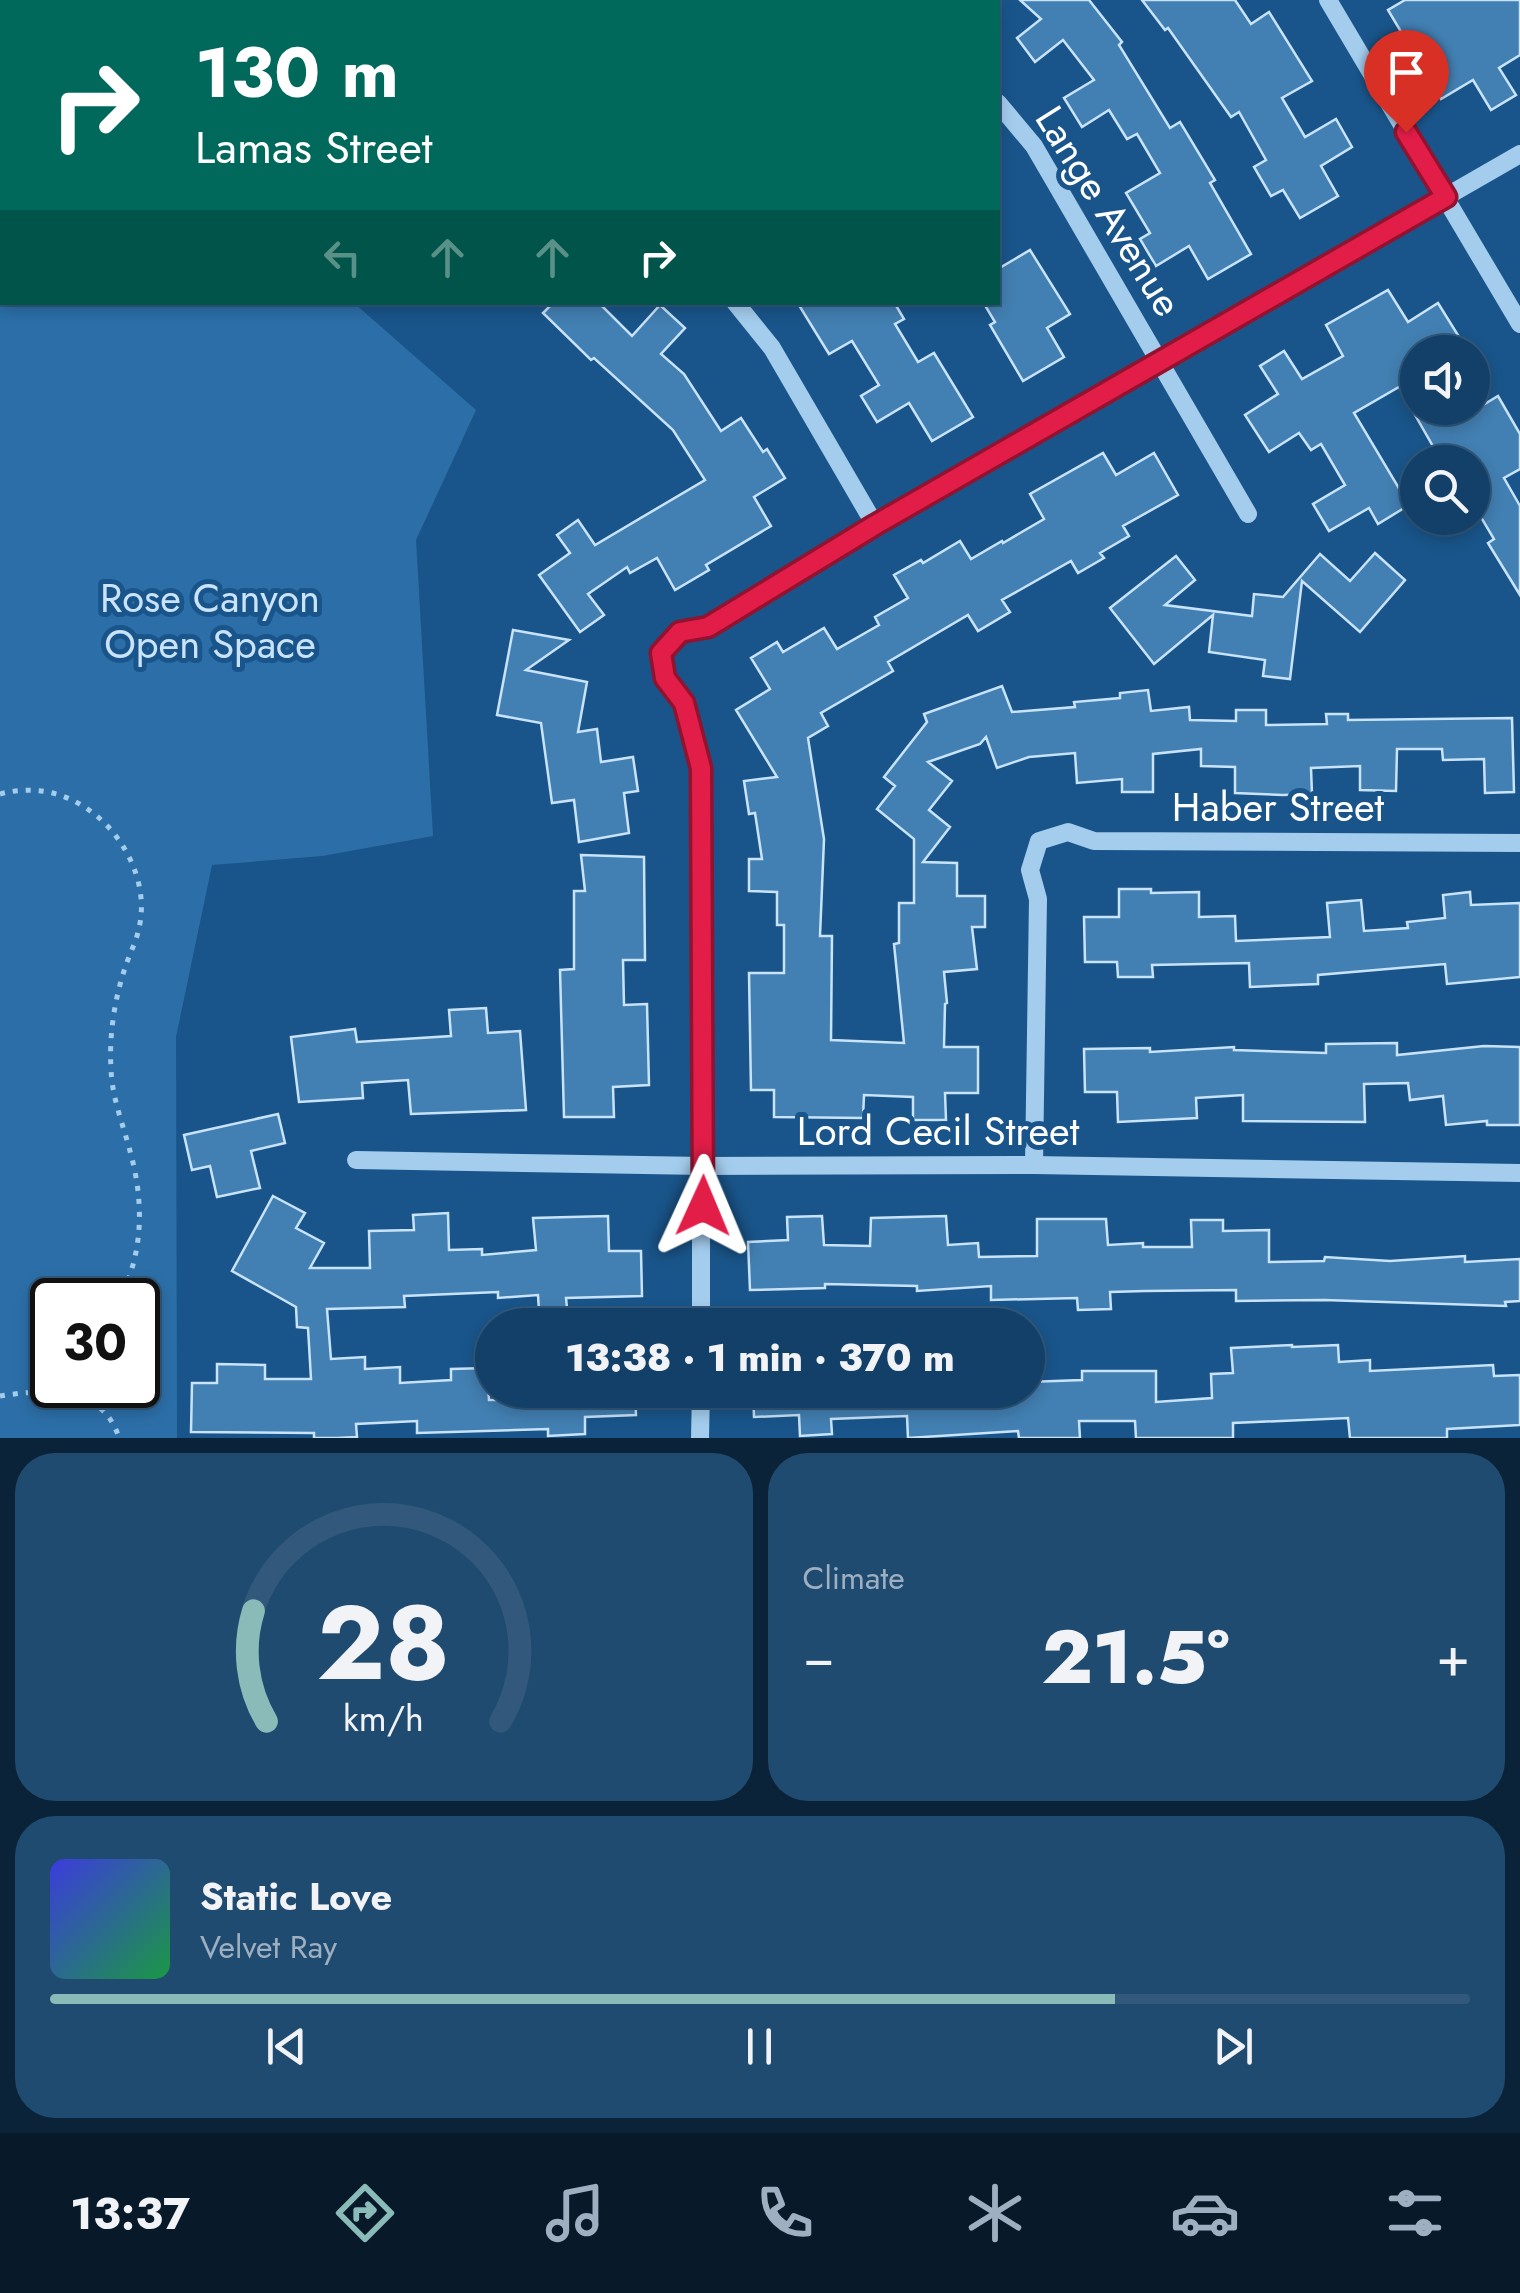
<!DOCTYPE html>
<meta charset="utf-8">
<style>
:root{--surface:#134068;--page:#204b71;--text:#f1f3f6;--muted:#9dafc0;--line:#32597c;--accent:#8bbbb9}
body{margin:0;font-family:Jost,sans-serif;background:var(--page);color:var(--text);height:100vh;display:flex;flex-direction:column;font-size:38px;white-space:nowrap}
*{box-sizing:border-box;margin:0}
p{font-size:32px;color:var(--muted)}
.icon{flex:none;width:55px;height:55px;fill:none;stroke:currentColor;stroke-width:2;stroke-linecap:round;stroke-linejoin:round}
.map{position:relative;height:1438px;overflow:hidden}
.sheet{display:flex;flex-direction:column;gap:15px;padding:15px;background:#0a2339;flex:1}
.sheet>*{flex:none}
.top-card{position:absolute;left:0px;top:0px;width:1000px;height:305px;box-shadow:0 5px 15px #0003,0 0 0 2px var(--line);background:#00695c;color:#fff;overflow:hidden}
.buttons{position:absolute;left:1400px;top:335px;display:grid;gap:20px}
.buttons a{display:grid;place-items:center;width:90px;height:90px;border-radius:50%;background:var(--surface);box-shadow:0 5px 15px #0003,0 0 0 2px var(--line);font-size:50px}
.speed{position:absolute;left:30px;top:1278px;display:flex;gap:20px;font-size:50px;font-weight:700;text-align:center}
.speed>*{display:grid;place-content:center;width:130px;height:130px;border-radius:50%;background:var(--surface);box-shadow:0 5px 15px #0003,0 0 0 2px var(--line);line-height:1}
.speed .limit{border:5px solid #111;border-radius:15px;background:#fff;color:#111}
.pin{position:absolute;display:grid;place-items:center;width:85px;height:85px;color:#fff;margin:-102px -42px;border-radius:50% 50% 50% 0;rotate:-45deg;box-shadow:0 0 10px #0007}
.pin .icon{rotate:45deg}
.me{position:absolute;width:110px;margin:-55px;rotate:1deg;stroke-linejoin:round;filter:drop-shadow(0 0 8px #0008)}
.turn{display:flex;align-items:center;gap:35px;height:210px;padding:0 30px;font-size:45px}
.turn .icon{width:130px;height:130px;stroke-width:2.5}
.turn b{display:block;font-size:70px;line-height:85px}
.lanes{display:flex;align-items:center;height:95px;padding:0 30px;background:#0003;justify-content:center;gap:50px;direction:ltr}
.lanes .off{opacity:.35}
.big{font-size:75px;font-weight:800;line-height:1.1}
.sheet .widget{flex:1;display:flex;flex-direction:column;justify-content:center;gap:15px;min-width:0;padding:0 35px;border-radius:40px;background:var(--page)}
.sheet .dial{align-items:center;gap:0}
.dial svg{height:260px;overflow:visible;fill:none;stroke:var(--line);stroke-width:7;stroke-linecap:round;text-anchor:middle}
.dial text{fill:var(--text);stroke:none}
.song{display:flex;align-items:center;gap:30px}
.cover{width:120px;height:120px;border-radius:15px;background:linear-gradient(135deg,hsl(240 70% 55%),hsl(140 70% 35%))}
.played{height:10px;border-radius:5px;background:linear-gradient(90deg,var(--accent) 75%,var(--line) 75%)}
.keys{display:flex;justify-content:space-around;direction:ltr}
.heat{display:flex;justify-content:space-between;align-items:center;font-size:55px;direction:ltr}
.sheet .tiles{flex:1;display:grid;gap:15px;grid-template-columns:1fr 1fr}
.widget:last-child{grid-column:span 2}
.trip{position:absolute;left:475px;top:1308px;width:570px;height:100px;border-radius:50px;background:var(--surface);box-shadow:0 5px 15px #0003,0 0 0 2px var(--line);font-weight:800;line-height:100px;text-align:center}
.dock{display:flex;height:160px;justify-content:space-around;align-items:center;background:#081a2a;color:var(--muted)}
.dock .icon{width:70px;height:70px}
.dock .current{color:var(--accent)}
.dock b{font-size:45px;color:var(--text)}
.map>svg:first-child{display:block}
</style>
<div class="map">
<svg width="1520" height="1438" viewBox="0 0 1520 1438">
<rect width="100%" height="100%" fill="#19558a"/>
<path fill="#2c6fa8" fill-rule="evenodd" d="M0,109L2,302L354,303L476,410L416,540L433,836L322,856L212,865L176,1037L177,1438H0ZM52,1300H138V1385H52Z"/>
<g fill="#427fb2" stroke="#c8e3fa" stroke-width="2.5">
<path d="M1020,0H1089L1122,42L1119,45L1170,128L1180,122L1215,180L1210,183L1251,254L1208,279L1189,246L1156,266L1140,239L1150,233L1126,193L1160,173L1137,134L1127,139L1109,110L1082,127L1064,98L1094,80L1063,40L1035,62L1017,38L1041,19Z"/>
<path d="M1142,0H1235L1251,24L1269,12L1312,81L1282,98L1305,137L1336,119L1352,147L1321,166L1338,196L1300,218L1283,190L1271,196L1254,167L1266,160L1239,112L1231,117L1168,28L1165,30Z"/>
<path d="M1405,0H1520V55L1499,68L1516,95L1491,110L1473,80L1441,99L1388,10Z"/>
<path d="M1030,250L1070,314L1047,328L1064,357L1023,381L990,325L995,322L983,302H998V269Z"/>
<path d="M1388,290L1408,322L1438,303L1461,340L1440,352H1418V408H1478L1498,396L1520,434V469L1504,478L1520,506V595L1488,543L1494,539L1472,502V462H1442L1399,387L1354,413L1409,505L1378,524L1369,508L1329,531L1313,504L1345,485L1321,444L1311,450L1299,433L1269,452L1245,415L1278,394L1260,366L1284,351L1302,379L1343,356L1326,325Z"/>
<path d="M554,302H598L632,336L660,305L685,328L661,354L684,374L721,431L741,418L763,452L767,449L785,478L754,497L771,526L706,565L709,570L675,590L657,558L630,573L627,567L588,594L604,615L580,632L539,575L570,553L557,535L578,520L595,545L705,480L673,430L594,358L591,360L543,313Z"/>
<path d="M797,302H894L904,319L895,324L918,362L934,353L973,417L932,441L909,403L877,422L861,396L879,385L852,341L829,354Z"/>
<path d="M1103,453L1116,475L1154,453L1178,495L1123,526L1129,536L1100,553L1104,558L1078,573L1071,561L1002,600L1010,612L978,631L968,615L888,662L893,671L821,713L828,726L808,738L824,839L820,936H832L831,1040L904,1043L894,944L899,943V903H914V839L877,809L895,786L884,777L927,722L924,714L1002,686L1012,712L1075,707L1074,702L1120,698V693L1148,690L1151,711L1189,707L1190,720L1236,721V710H1266V725L1327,724L1326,714H1348V720L1512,718L1514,792L1485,793L1484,759L1443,760L1442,749H1397L1396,791L1360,790V766L1311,768L1312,794L1283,795L1235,793V767L1201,766V749L1153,754V792H1122V779L1077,783L1075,753L1029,757L997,768L986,737L980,744L928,762L952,781L929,810L950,827L923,862L957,863V896H985V927H972L977,969L944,972L947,1003L945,1004L944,1047H978V1093H945L946,1120H913V1097L864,1095L863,1118L774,1117V1090H751L749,973H784V925H777V892L749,891V859H762L755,813L749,814L744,781L777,777L736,710L770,689L751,658L777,642L783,652L824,628L837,649L879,625L875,617L908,598L894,575L921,560L923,563L960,541L971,559L1002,541L1003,543L1044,519L1030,494Z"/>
<path d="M1375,553L1405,580L1360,632L1302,581L1290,679L1263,676L1265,660L1209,652L1213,615L1154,664L1110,608L1176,556L1195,580L1165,605L1252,616L1254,594L1283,597L1320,554L1350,581Z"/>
<path d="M513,630L569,640L526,670L587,682L578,732L597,729L601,762L633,757L638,791L624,793L629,833L579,842L574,800L552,803L541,723L497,715Z"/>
<path d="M581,855L644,857L645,960H623L624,1005L647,1004L649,1085L613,1087L614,1117H564L560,970L574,969V891H585Z"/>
<path d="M1119,889H1151V893L1199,892V917L1235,916L1236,941L1330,937L1327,903L1361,900L1364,931L1408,928L1407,922L1445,918L1443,895L1470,892L1471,905L1520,903V977L1447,984L1445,964L1318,975V984L1250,987L1249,963L1152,965L1153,977H1118L1117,962H1085L1084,917H1119Z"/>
<path d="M486,1008L488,1033L520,1031L526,1110L411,1114L408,1080L362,1083L363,1098L299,1102L291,1037L355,1029L357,1042L451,1036L449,1010Z"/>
<path d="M1397,1043V1055L1484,1046L1520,1047V1125H1487V1121L1446,1125L1443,1096L1410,1100L1408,1083L1364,1084L1365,1122L1243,1121V1095L1196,1098L1197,1118L1118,1122L1117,1092H1085L1084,1049L1150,1048V1052L1234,1047V1050L1326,1053V1044Z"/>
<path d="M278,1114L285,1143L251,1151L260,1188L217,1197L210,1166L192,1170L184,1135Z"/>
<path d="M273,1196L305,1213L296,1228L324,1243L310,1268H370L369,1231L414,1230L413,1215L448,1213L449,1250L482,1249V1255L536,1250L533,1218L608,1216L609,1251H641L642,1296L566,1298L567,1308L539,1311L538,1295L498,1298V1292L404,1296L405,1307L327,1309L331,1359L365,1357V1369L400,1367V1383L451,1380V1369L487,1368L489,1400L546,1399V1390H635L636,1415L585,1417V1434L548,1436V1429L417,1433V1421L356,1424L357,1437L337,1438H314V1433L191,1432L192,1383H217V1364L265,1365V1379H311L308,1328L297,1327L296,1307L232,1271Z"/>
<path d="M822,1216L824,1245L870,1246L871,1218L946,1216L948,1245L978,1243L979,1257L1037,1256V1219H1106L1108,1245L1143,1243V1247H1192L1191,1220H1223V1231L1269,1230V1262L1324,1261L1325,1257L1390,1261L1465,1256V1262L1520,1259V1301L1505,1302L1506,1306L1324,1300L1236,1301V1290L1145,1291L1110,1292L1111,1309L1078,1310L1077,1298L991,1300V1286L917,1291V1286L825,1284V1288L750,1290L748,1242L788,1240L787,1217Z"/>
<path d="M1292,1345V1347L1338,1345L1339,1362L1370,1360V1371L1493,1365L1494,1376L1520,1375V1425L1447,1429V1438H1350L1348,1418L1233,1423V1438H1136L1135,1421H1079L1080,1438H1019L1018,1431L908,1438L907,1416L831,1419L832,1434L800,1436L799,1415L754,1417L753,1390H1028V1382L1082,1380V1371H1156V1402L1212,1398L1211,1374L1233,1373L1231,1348Z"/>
</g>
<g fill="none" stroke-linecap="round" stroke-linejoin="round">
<g stroke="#a3cced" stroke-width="5" stroke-dasharray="5 8" stroke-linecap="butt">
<path d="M0,794C34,785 66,792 93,813C127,839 149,886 139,928C136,943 128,957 124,971C114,1002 109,1037 111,1069C112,1098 123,1124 130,1151C144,1201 144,1253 119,1300"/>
<path d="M86,1385L93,1400"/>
<path d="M30,1390L52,1377"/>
<path d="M0,1396C44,1389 103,1385 119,1438"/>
</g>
<g stroke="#a3cced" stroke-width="18">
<path d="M347,0L350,2"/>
<path d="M897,0L900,2"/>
<path d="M1328,0L1520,324"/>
<path d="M998,103L1034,146L1248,514"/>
<path d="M735,302L772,348L875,525"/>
<path d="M356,1160L703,1166L1034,1165L1520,1173"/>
<path d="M1034,1165L1038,899L1030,870L1039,841L1068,832L1094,841L1520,843"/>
<path d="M701,1325V769L683,703L665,678L661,653L680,632L707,627L875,525L1520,154"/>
<path d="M700,1438L701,1390"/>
</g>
</g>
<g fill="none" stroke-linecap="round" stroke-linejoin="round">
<defs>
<path id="route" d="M703,1206L701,768L684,703L665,678L661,653L680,632L708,627L875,525L1446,197L1406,132"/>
</defs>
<use href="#route" stroke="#92132f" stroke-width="25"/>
<use href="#route" stroke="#e11d48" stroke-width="18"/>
</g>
<g text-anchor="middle" stroke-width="10" stroke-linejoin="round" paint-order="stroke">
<g font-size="40" fill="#fff" stroke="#19558a">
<text transform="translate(1109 211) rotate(58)" y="14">Lange Avenue</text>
<text x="1278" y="821">Haber Street</text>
<text x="938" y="1145">Lord Cecil Street</text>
</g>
<g font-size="40" fill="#c8e3fa" stroke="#19558a">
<text x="210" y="612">Rose Canyon<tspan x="210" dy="46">Open Space</tspan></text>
</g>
</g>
</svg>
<div class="buttons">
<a><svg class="icon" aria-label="sound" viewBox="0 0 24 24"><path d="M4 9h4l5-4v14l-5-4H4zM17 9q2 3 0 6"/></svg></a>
<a><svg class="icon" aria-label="search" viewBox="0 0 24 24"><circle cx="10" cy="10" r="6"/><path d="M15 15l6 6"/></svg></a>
</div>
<div class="speed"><div class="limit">30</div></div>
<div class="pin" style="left:1406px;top:132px;background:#d93025"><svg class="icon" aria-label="arrive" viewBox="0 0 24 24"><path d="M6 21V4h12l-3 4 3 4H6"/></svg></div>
<svg class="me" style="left:703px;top:1206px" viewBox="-20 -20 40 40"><path d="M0-17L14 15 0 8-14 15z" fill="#e11d48" stroke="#fff" stroke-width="4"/></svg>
<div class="trip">13:38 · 1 min · 370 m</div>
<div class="top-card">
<div class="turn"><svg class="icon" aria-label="right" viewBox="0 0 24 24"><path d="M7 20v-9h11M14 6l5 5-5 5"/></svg><div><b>130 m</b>Lamas Street</div></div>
<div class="lanes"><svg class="icon off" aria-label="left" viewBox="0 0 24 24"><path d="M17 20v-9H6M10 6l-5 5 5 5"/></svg><svg class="icon off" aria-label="ahead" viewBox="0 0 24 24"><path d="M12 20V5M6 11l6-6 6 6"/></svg><svg class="icon off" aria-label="ahead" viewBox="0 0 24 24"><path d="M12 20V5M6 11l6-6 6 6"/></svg><svg class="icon" aria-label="right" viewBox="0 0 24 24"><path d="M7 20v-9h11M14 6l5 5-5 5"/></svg></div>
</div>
</div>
<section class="sheet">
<div class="tiles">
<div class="widget dial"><svg viewBox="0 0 100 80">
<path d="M14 69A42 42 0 1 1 86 69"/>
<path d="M14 69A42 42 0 0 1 10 35" stroke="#8bbbb9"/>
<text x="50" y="56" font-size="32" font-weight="700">28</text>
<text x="50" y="72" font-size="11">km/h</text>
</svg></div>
<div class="widget"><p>Climate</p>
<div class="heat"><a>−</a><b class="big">21.5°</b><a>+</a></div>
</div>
<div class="widget">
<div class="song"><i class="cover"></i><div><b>Static Love</b><p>Velvet Ray</p></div></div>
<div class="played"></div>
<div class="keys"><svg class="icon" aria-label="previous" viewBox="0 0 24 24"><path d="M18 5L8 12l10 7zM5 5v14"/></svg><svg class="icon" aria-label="pause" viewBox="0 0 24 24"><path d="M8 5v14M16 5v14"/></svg><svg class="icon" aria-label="next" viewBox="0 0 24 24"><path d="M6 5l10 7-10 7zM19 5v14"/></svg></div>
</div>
</div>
</section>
<nav class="dock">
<b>13:37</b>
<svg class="icon current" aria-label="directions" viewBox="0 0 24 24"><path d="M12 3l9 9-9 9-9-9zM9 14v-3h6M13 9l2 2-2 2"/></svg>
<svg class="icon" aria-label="music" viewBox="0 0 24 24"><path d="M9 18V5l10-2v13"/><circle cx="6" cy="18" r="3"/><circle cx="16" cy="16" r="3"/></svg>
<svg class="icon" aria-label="phone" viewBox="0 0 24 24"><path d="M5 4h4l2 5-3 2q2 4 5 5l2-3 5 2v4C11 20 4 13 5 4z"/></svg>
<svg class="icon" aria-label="climate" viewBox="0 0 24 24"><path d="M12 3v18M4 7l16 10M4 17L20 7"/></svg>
<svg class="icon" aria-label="car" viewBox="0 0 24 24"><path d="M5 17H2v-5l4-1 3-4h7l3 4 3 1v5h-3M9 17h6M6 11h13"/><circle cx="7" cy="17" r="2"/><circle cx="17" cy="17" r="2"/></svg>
<svg class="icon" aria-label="filters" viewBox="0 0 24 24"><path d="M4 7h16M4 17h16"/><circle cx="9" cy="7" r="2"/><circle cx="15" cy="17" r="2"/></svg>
</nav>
